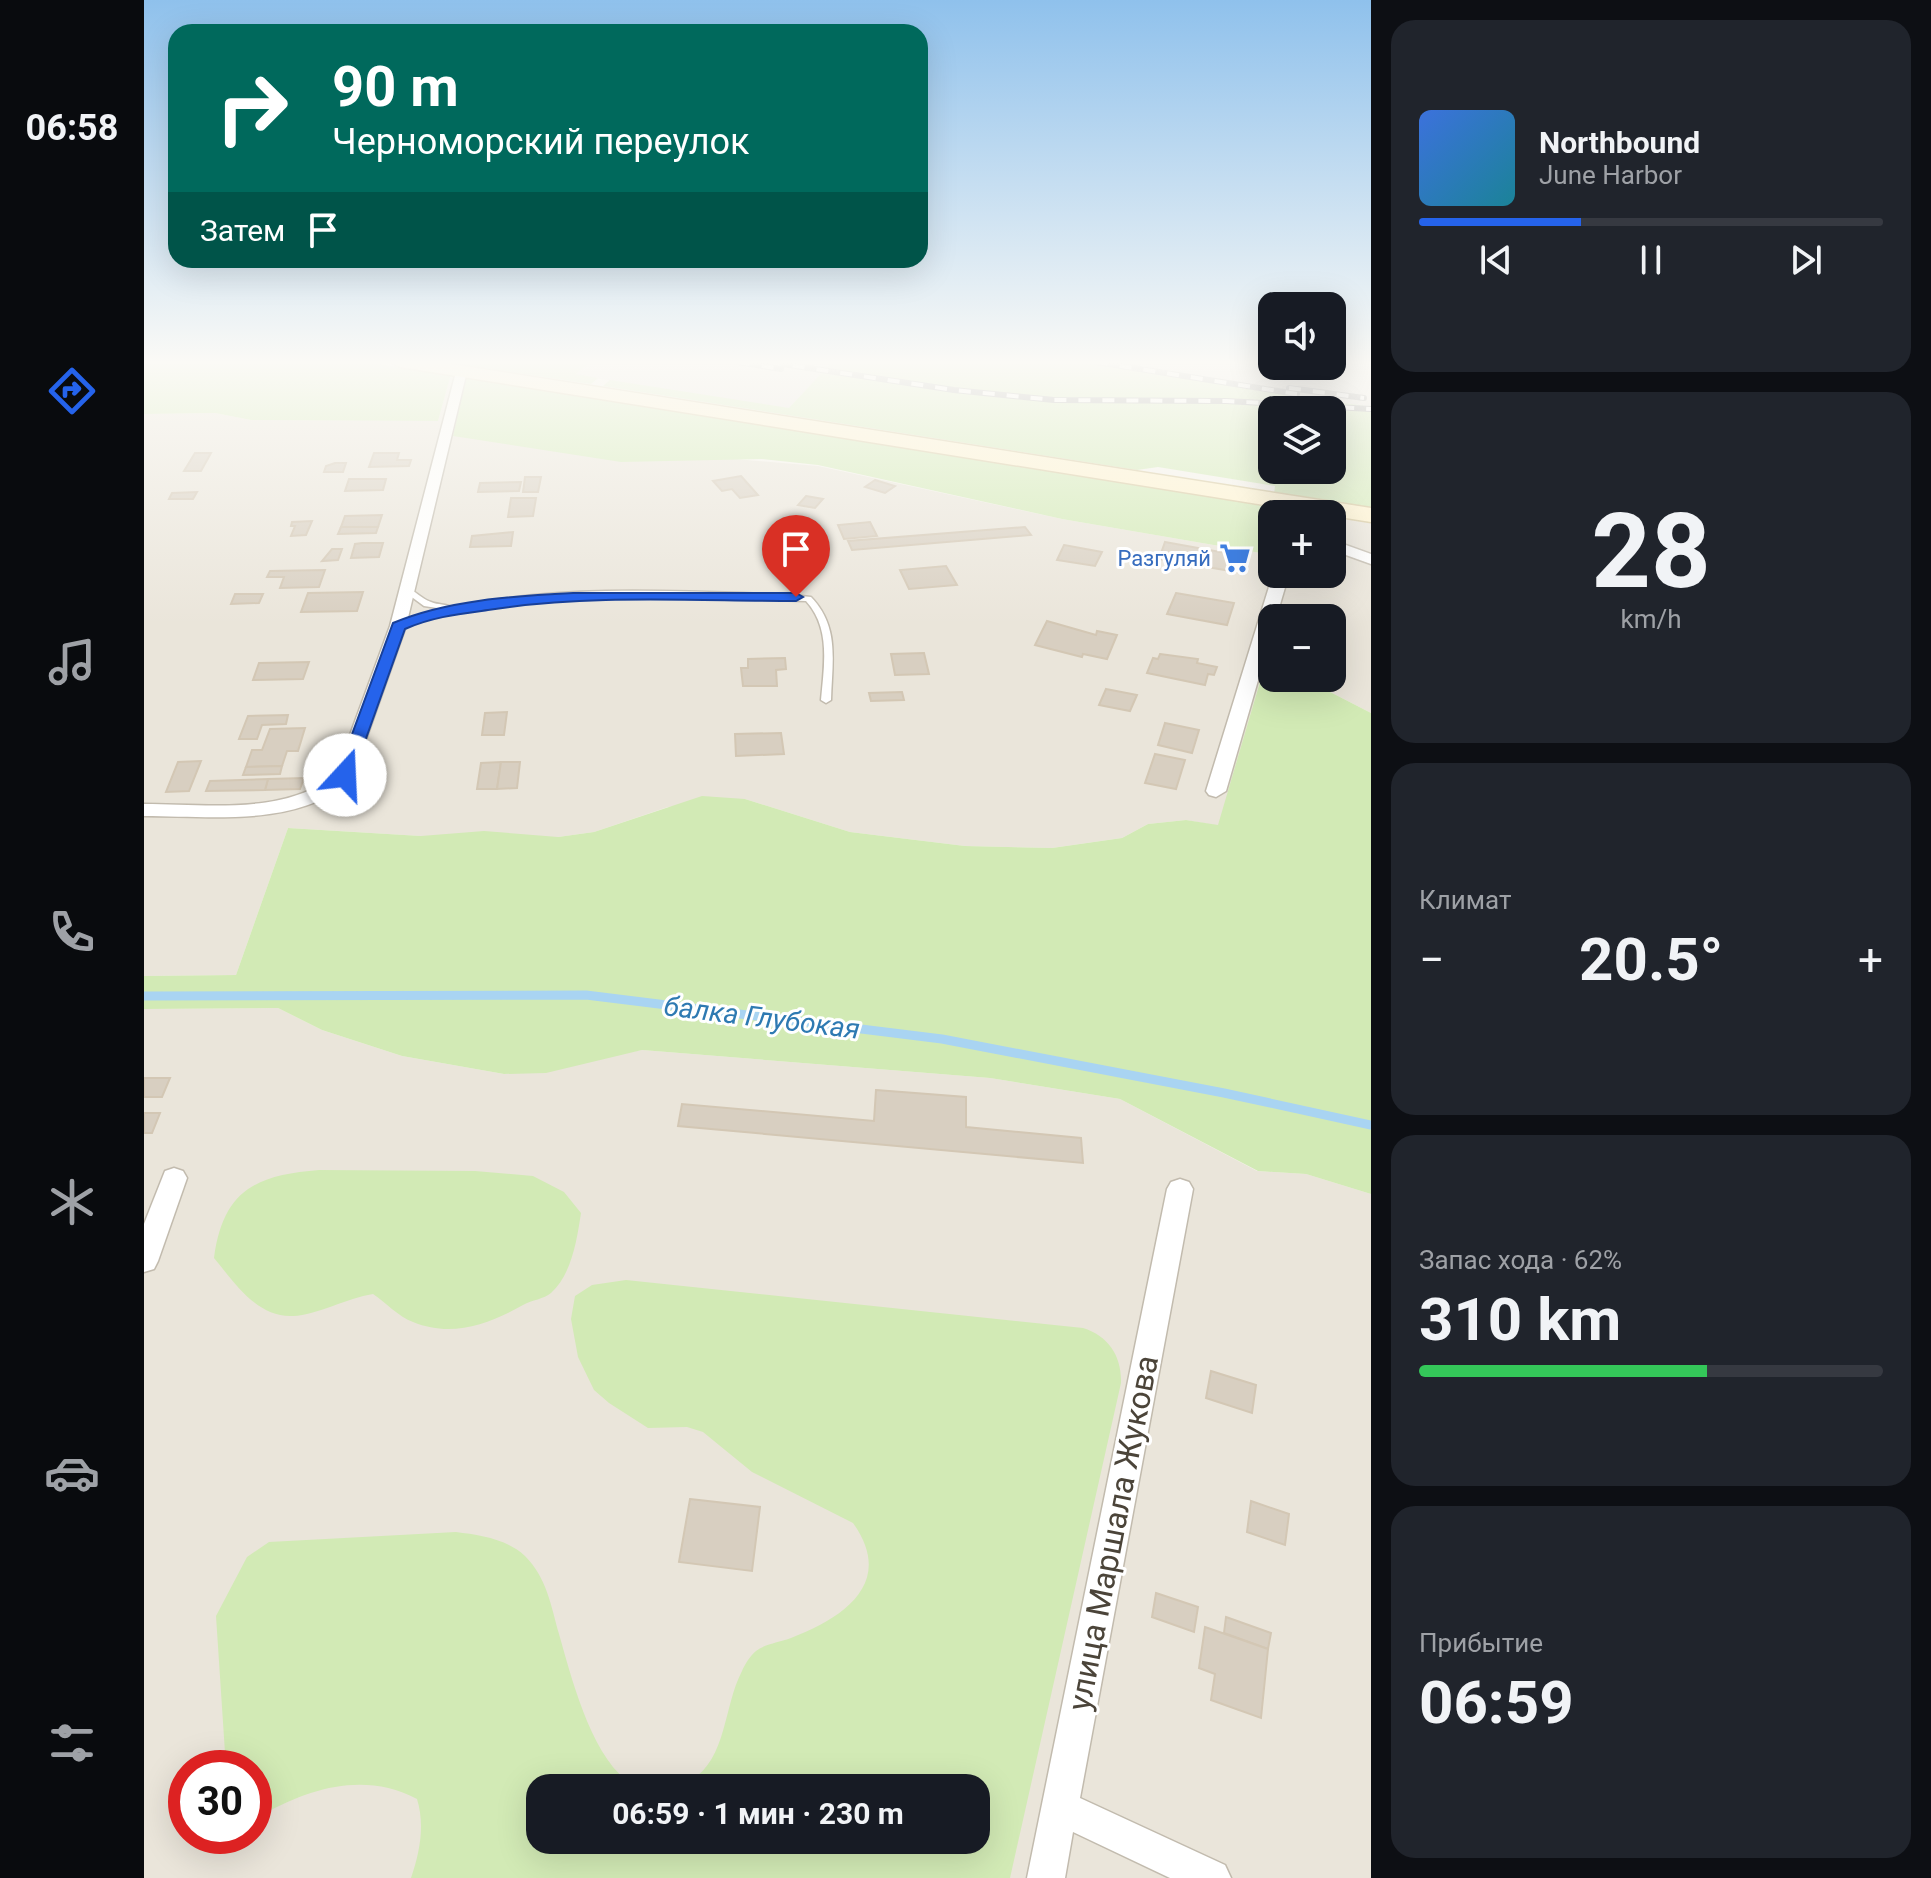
<!DOCTYPE html>
<html lang="ru">
<meta charset="utf-8">
<style>
:root{--surface:#171b24;--page:#20242c;--text:#f1f3f6;--muted:#9ea1a6;--line:#363941;--accent:#2563eb}
body{margin:0;font-family:Roboto,sans-serif;background:var(--page);color:var(--text);height:100vh;display:flex;flex-direction:column;font-size:30px;white-space:nowrap}
*{box-sizing:border-box;margin:0}
p{font-size:26px;color:var(--muted)}
.icon{flex:none;width:44px;height:44px;fill:none;stroke:currentColor;stroke-width:2;stroke-linecap:round;stroke-linejoin:round}
.map{position:relative;flex:1;overflow:hidden}
.panel{display:flex;flex-direction:column;gap:20px;padding:20px;background:#0d0f14;width:560px}
.panel>*{flex:none}
.top-card{position:absolute;left:24px;top:24px;width:760px;height:244px;border-radius:24px;box-shadow:0 8px 32px #0002;background:#00695c;color:#fff;overflow:hidden}
.tools{position:absolute;left:1114px;top:292px;display:grid;gap:16px}
.tools a{display:grid;place-items:center;width:88px;height:88px;border-radius:16px;background:var(--surface);box-shadow:0 8px 32px #0002;font-size:40px}
.speed{position:absolute;left:24px;top:1750px;display:flex;gap:16px;font-size:40px;font-weight:700;text-align:center}
.speed>*{display:grid;place-content:center;width:104px;height:104px;border-radius:50%;background:var(--surface);box-shadow:0 8px 32px #0002;line-height:1}
.speed .limit{border:12px solid #d22;background:#fff;color:#111}
.pin{position:absolute;display:grid;place-items:center;width:68px;height:68px;color:#fff;margin:-82px -34px;border-radius:50% 50% 50% 0;rotate:-45deg;box-shadow:0 0 8px #0007}
.pin .icon{rotate:45deg}
.me{position:absolute;width:88px;margin:-44px;rotate:20deg;stroke-linejoin:round;filter:drop-shadow(0 0 6px #0008)}
.turn{display:flex;align-items:center;gap:28px;height:168px;padding:0 32px;font-size:36px}
.turn .icon{width:104px;height:104px;stroke-width:2.5}
.turn b{display:block;font-size:56px;line-height:68px}
.then{display:flex;align-items:center;height:76px;padding:0 32px;background:#0003;gap:16px;font-size:30px}
.big{font-size:60px;font-weight:700;line-height:1.1}
.panel .tile{flex:1;display:flex;flex-direction:column;justify-content:center;gap:12px;min-width:0;padding:0 28px;border-radius:24px;background:var(--page)}
.panel .dial{align-items:center;gap:0}
.dial b{font-size:104px;line-height:1}
.song{display:flex;align-items:center;gap:24px}
.cover{width:96px;height:96px;border-radius:12px;background:linear-gradient(135deg,hsl(220 70% 55%),hsl(190 70% 35%))}
.played{height:8px;border-radius:4px;background:linear-gradient(90deg,var(--accent) 35%,var(--line) 35%)}
.keys{display:flex;justify-content:space-around;direction:ltr}
.heat{display:flex;justify-content:space-between;align-items:center;font-size:44px;direction:ltr}
.charge{height:12px;border-radius:6px;background:linear-gradient(90deg,#34c759 62%,var(--line) 0)}
.trip{position:absolute;left:382px;top:1774px;width:464px;height:80px;border-radius:24px;background:var(--surface);box-shadow:0 8px 32px #0002;font-weight:700;line-height:80px;text-align:center}
main{display:flex;flex:1;min-height:0}
.dock{display:flex;flex-direction:column;width:144px;justify-content:space-around;align-items:center;background:#090b0e;color:var(--muted)}
.dock .icon{width:56px;height:56px}
.dock .on{color:var(--accent)}
.dock b{font-size:36px;color:var(--text)}
.map>svg:first-child{display:block}
</style>
<main>
<nav class="dock">
<b>06:58</b>
<svg class="icon on" aria-label="directions" viewBox="0 0 24 24"><path d="M12 3l9 9-9 9-9-9zM9 14v-3h6M13 9l2 2-2 2"/></svg>
<svg class="icon" aria-label="music" viewBox="0 0 24 24"><path d="M9 18V5l10-2v13"/><circle cx="6" cy="18" r="3"/><circle cx="16" cy="16" r="3"/></svg>
<svg class="icon" aria-label="phone" viewBox="0 0 24 24"><path d="M5 4h4l2 5-3 2q2 4 5 5l2-3 5 2v4C11 20 4 13 5 4z"/></svg>
<svg class="icon" aria-label="climate" viewBox="0 0 24 24"><path d="M12 3v18M4 7l16 10M4 17L20 7"/></svg>
<svg class="icon" aria-label="car" viewBox="0 0 24 24"><path d="M5 17H2v-5l4-1 3-4h7l3 4 3 1v5h-3M9 17h6M6 11h13"/><circle cx="7" cy="17" r="2"/><circle cx="17" cy="17" r="2"/></svg>
<svg class="icon" aria-label="filters" viewBox="0 0 24 24"><path d="M4 7h16M4 17h16"/><circle cx="9" cy="7" r="2"/><circle cx="15" cy="17" r="2"/></svg>
</nav>
<div class="map">
<svg width="1227" height="1878" viewBox="0 0 1227 1878">
<rect width="100%" height="100%" fill="#f6f3ec"/>
<g fill="#eae5da" fill-rule="evenodd">
<path d="M307,374L322,376L309,435L674,466L918,519L1128,555V574H1188V515L1227,522V713L1159,678H1188V618H1128V669H1122L1118,675L1075,826L1042,820L1004,824L978,838L908,848L821,846L706,832L601,799L524,807L450,832L414,837L277,836L144,828L92,975L0,976V414L71,413L107,420L294,421Z"/>
<path d="M134,1008L178,1030L258,1056L360,1074L498,1050L846,1078L976,1099L1113,1171L1162,1174L1227,1194V1878H0V1009ZM42,1768H110V1836H42ZM396,1788H832V1840H396Z"/>
</g>
<g fill="#e6e2dd">
<path d="M446,362H688L645,409L431,375Z"/>
<path d="M936,362H1128V366H1188V362H1227V407Z"/>
</g>
<g fill="#d2eab5" fill-rule="evenodd">
<path d="M0,362H220L307,374L294,421L107,420L71,413L0,414Z"/>
<path d="M300,362H446L432,374L454,378L447,384Z"/>
<path d="M688,362H936L1227,407V510L1130,494L1131,486L1014,467L993,470L459,386L466,380L645,408ZM1128,410H1188V470H1128Z"/>
<path d="M322,376L1143,508L1142,514H1128V555L918,519L674,465L618,459L477,462L309,436Z"/>
<path d="M1122,669H1128V678H1159L1227,713V1194L1162,1174L1114,1171L976,1099L846,1078L498,1050L402,1073L360,1074L258,1056L178,1030L134,1008L0,1009V976L92,975L144,828L277,836L340,831L414,837L450,832L558,796L601,799L706,832L821,846L908,848L978,838L1004,824L1042,820L1074,825L1118,675Z"/>
<path d="M175,1170L331,1171L389,1176L420,1192L437,1213C433,1239 428,1274 407,1293C400,1299 388,1300 379,1305C345,1324 308,1338 269,1322C255,1317 241,1302 229,1294C203,1298 173,1315 149,1316C113,1318 90,1282 70,1258C79,1191 111,1175 175,1170Z"/>
<path d="M482,1280L939,1328C965,1336 978,1357 977,1383L866,1878H267C276,1852 281,1825 273,1799C222,1772 168,1787 120,1814L110,1811V1768H82L72,1616L103,1557L125,1542L312,1532C336,1535 363,1539 381,1556C403,1578 407,1606 415,1634C428,1679 450,1770 496,1788H396V1840H832V1788H525C585,1777 576,1713 598,1671C601,1664 606,1656 612,1651C621,1644 636,1642 647,1638C699,1618 752,1583 709,1523L608,1472L559,1432L543,1427L504,1428L465,1403L450,1390L434,1357L427,1319L431,1296L448,1285Z"/>
</g>
<g fill="none" stroke-linecap="round" stroke-linejoin="round">
<path stroke="#a9d4f2" stroke-width="9" d="M0,996L442,995L798,1039L1080,1093L1227,1125"/>
</g>
<g fill="#d8cfc1" stroke="#d3c7b4" stroke-width="2">
<path d="M51,453H67L57,471H40Z"/>
<path d="M230,453H255L253,460H267L265,466L225,467Z"/>
<path d="M191,463H202L199,472H180L182,466Z"/>
<path d="M597,476L614,495L596,498L588,489L578,491L569,481Z"/>
<path d="M381,477H397L394,492H379Z"/>
<path d="M205,479H242L239,490L201,491Z"/>
<path d="M731,480L751,486L741,493L721,487Z"/>
<path d="M377,482L375,491L334,492L336,483Z"/>
<path d="M53,492L49,499H25L28,493Z"/>
<path d="M662,496L679,499L671,508L654,505Z"/>
<path d="M367,498H392L389,516L364,517Z"/>
<path d="M238,515L234,527H197L201,516Z"/>
<path d="M168,521L162,535L147,536L151,526H147L148,522Z"/>
<path d="M726,522L733,536L700,539L694,525Z"/>
<path d="M197,527H234L232,533L194,534Z"/>
<path d="M881,527L887,535L708,550L704,541Z"/>
<path d="M369,532L367,546L326,547L328,536Z"/>
<path d="M1021,542L1104,557L1099,573L1015,559Z"/>
<path d="M218,543H239L235,557L207,558L211,544Z"/>
<path d="M920,545L958,552L951,566L913,560Z"/>
<path d="M188,549H198L194,560L178,561Z"/>
<path d="M802,566L813,585L765,589L756,570Z"/>
<path d="M181,570L175,587L136,588L140,577H123L126,571Z"/>
<path d="M219,592L213,611L157,612L164,593Z"/>
<path d="M1032,593L1090,603L1083,625L1023,614Z"/>
<path d="M91,594H119L115,603L87,604Z"/>
<path d="M903,621L952,635L953,631L973,635L963,659L939,654L938,657L891,645Z"/>
<path d="M780,653L785,674L751,675L747,654Z"/>
<path d="M1016,654L1054,659L1053,663L1073,667L1070,675L1064,674L1061,685L1003,673L1009,658L1014,659Z"/>
<path d="M641,658L642,669L632,670L633,686H599L597,668H604V659Z"/>
<path d="M165,662L159,679L109,680L115,663Z"/>
<path d="M962,689L993,695L986,711L955,705Z"/>
<path d="M758,692L760,700L727,701L725,693Z"/>
<path d="M363,712L360,735H338L341,713Z"/>
<path d="M144,715L142,724L118,725L113,739H95L104,716Z"/>
<path d="M1021,723L1055,730L1048,753L1014,745Z"/>
<path d="M161,728L154,751H143L138,766L102,767L108,750H118L126,729Z"/>
<path d="M637,733L640,754L592,756L591,734Z"/>
<path d="M1011,754L1041,760L1032,789L1001,783Z"/>
<path d="M57,761L45,791L22,792L34,762Z"/>
<path d="M357,762L353,789H333L337,763Z"/>
<path d="M357,762H376L373,788L353,789Z"/>
<path d="M138,766L136,774L99,775L102,767Z"/>
<path d="M160,778L156,789L121,790L124,779Z"/>
<path d="M124,779L121,790L62,791L66,781Z"/>
<path d="M0,1078H26L18,1097H0Z"/>
<path d="M732,1090L822,1097V1127L937,1138L939,1163L534,1126L538,1104L730,1121Z"/>
<path d="M0,1113H16L8,1133H0Z"/>
<path d="M1067,1371L1112,1385L1108,1413L1062,1398Z"/>
<path d="M546,1499L616,1507L608,1571L535,1562Z"/>
<path d="M1107,1501L1145,1514L1141,1545L1103,1532Z"/>
<path d="M1012,1593L1054,1607L1050,1632L1008,1617Z"/>
<path d="M1082,1617L1127,1633L1124,1649L1080,1633Z"/>
<path d="M1061,1627L1124,1649L1117,1718L1067,1700L1071,1674L1055,1668Z"/>
</g>
<g fill="none" stroke-linecap="round" stroke-linejoin="round">
<defs>
<path id="service" d="M261,588C272,590 277,599 287,602C294,605 302,604 308,607C419,584 536,591 648,595L667,597C696,627 688,662 687,700L682,703L677,700C680,666 687,628 662,601L519,597L425,598L333,607L293,615L254,629L251,628V624L300,609L280,606L261,592Z"/>
<g id="minor">
<path d="M313,368L323,371L262,626L208,779C156,828 66,816 0,816V804C60,804 145,816 192,773L246,626Z"/>
<path d="M1188,540L1227,554V564L1188,550Z"/>
<path d="M1129,574H1145L1132,618H1128V632L1082,791L1072,797L1065,795L1062,791Z"/>
<path d="M30,1168L39,1171L43,1178L14,1261L10,1269L0,1272V1224L21,1171Z"/>
<path d="M1036,1179L1045,1182L1049,1189L936,1798L1081,1865L1087,1878H1026L929,1832L921,1878H883L1023,1189L1027,1182Z"/>
</g>
<path id="secondary" d="M247,362H294L1227,508V522L256,367Z"/>
</defs>
<use href="#service" stroke="#c2bbae" stroke-width="3"/>
<use href="#minor" stroke="#c2bbae" stroke-width="3"/>
<use href="#secondary" stroke="#d6c79b" stroke-width="3"/>
<use href="#service" fill="#fff" fill-rule="evenodd"/>
<use href="#minor" fill="#fff" fill-rule="evenodd"/>
<use href="#secondary" fill="#fff3cd" fill-rule="evenodd"/>
<defs>
<g id="rail">
<path d="M594,362L637,369"/>
<path d="M625,362L810,390L910,400L1082,401L1227,409"/>
<path d="M952,362L1153,394"/>
<path d="M1145,388L1220,398"/>
</g>
</defs>
<use href="#rail" stroke="#9a9a9a" stroke-width="6"/>
<use href="#rail" stroke="#fff" stroke-width="4" stroke-dasharray="12" stroke-linecap="butt"/>
</g>
<linearGradient id="sky" x2="0" y2="1"><stop stop-color="#8fc1ec"/><stop offset="0.58" stop-color="#fbfaf6"/><stop offset="1" stop-color="#fbfaf6" stop-opacity="0"/></linearGradient>
<rect width="1227" height="625" fill="url(#sky)"/>
<path fill="#2563eb" stroke="#184099" stroke-width="2" d="M429,593H652L659,597L652,601C550,601 445,594 344,610C315,614 288,617 261,629L209,775L207,779H195L193,775L249,623C304,600 370,596 429,593Z"/>
<defs>
<symbol id="supermarket-bare" viewBox="-9 -9 18 18"><path d="M-6-5.5h2.5l.6 2H6L4.5 2H-2.5L-4.4-4H-6ZM-1.5 3.2a1.3 1.3 0 1 0 .1 0ZM3 3.2a1.3 1.3 0 1 0 .1 0Z" fill="#3f7fe0" stroke="#fff" stroke-width="2.5" paint-order="stroke"/></symbol>
</defs>
<g fill-rule="evenodd">
<use href="#supermarket-bare" x="1069" y="536" width="44" height="44"/>
</g>
<g text-anchor="middle" stroke-width="6" stroke-linejoin="round" paint-order="stroke">
<g font-size="22" fill="#366cbe" stroke="#fff" text-anchor="end">
<text x="1067" y="566">Разгуляй</text>
</g>
<g font-size="28" font-style="italic" fill="#2e7ab2" stroke="#fff">
<text transform="translate(618 1017) rotate(7)" y="10">балка Глубокая</text>
</g>
<g font-size="32" fill="#4b4439" stroke="#fff">
<text transform="translate(969 1533) rotate(-79)" y="11">улица Маршала Жукова</text>
</g>
</g>
</svg>
<div class="tools">
<a><svg class="icon" aria-label="sound" viewBox="0 0 24 24"><path d="M4 9h4l5-4v14l-5-4H4zM17 9q2 3 0 6"/></svg></a>
<a><svg class="icon" aria-label="layers" viewBox="0 0 24 24"><path d="M12 4l9 5-9 5-9-5zM3 14l9 5 9-5"/></svg></a>
<a>+</a>
<a>−</a>
</div>
<div class="speed"><div class="limit">30</div></div>
<div class="pin" style="left:652px;top:597px;background:#d93025"><svg class="icon" aria-label="arrive" viewBox="0 0 24 24"><path d="M6 21V4h12l-3 4 3 4H6"/></svg></div>
<svg class="me" style="left:201px;top:775px" viewBox="-20 -20 40 40"><circle r="19" fill="#fff"/><path d="M0-13L10 11 0 6-10 11z" fill="#2563eb"/></svg>
<div class="trip">06:59 · 1 мин · 230 m</div>
<div class="top-card">
<div class="turn"><svg class="icon" aria-label="right" viewBox="0 0 24 24"><path d="M7 20v-9h11M14 6l5 5-5 5"/></svg><div><b>90 m</b>Черноморский переулок</div></div>
<div class="then">Затем<svg class="icon" aria-label="arrive" viewBox="0 0 24 24"><path d="M6 21V4h12l-3 4 3 4H6"/></svg></div>
</div>
</div>
<section class="panel">
<div class="tile">
<div class="song"><i class="cover"></i><div><b>Northbound</b><p>June Harbor</p></div></div>
<div class="played"></div>
<div class="keys"><svg class="icon" aria-label="previous" viewBox="0 0 24 24"><path d="M18 5L8 12l10 7zM5 5v14"/></svg><svg class="icon" aria-label="pause" viewBox="0 0 24 24"><path d="M8 5v14M16 5v14"/></svg><svg class="icon" aria-label="next" viewBox="0 0 24 24"><path d="M6 5l10 7-10 7zM19 5v14"/></svg></div>
</div>
<div class="tile dial"><b>28</b><p>km/h</p></div>
<div class="tile"><p>Климат</p>
<div class="heat"><a>−</a><b class="big">20.5°</b><a>+</a></div>
</div>
<div class="tile"><p>Запас хода · 62%</p><b class="big">310 km</b><div class="charge"></div></div>
<div class="tile"><p>Прибытие</p><b class="big">06:59</b></div>
</section>
</main>
